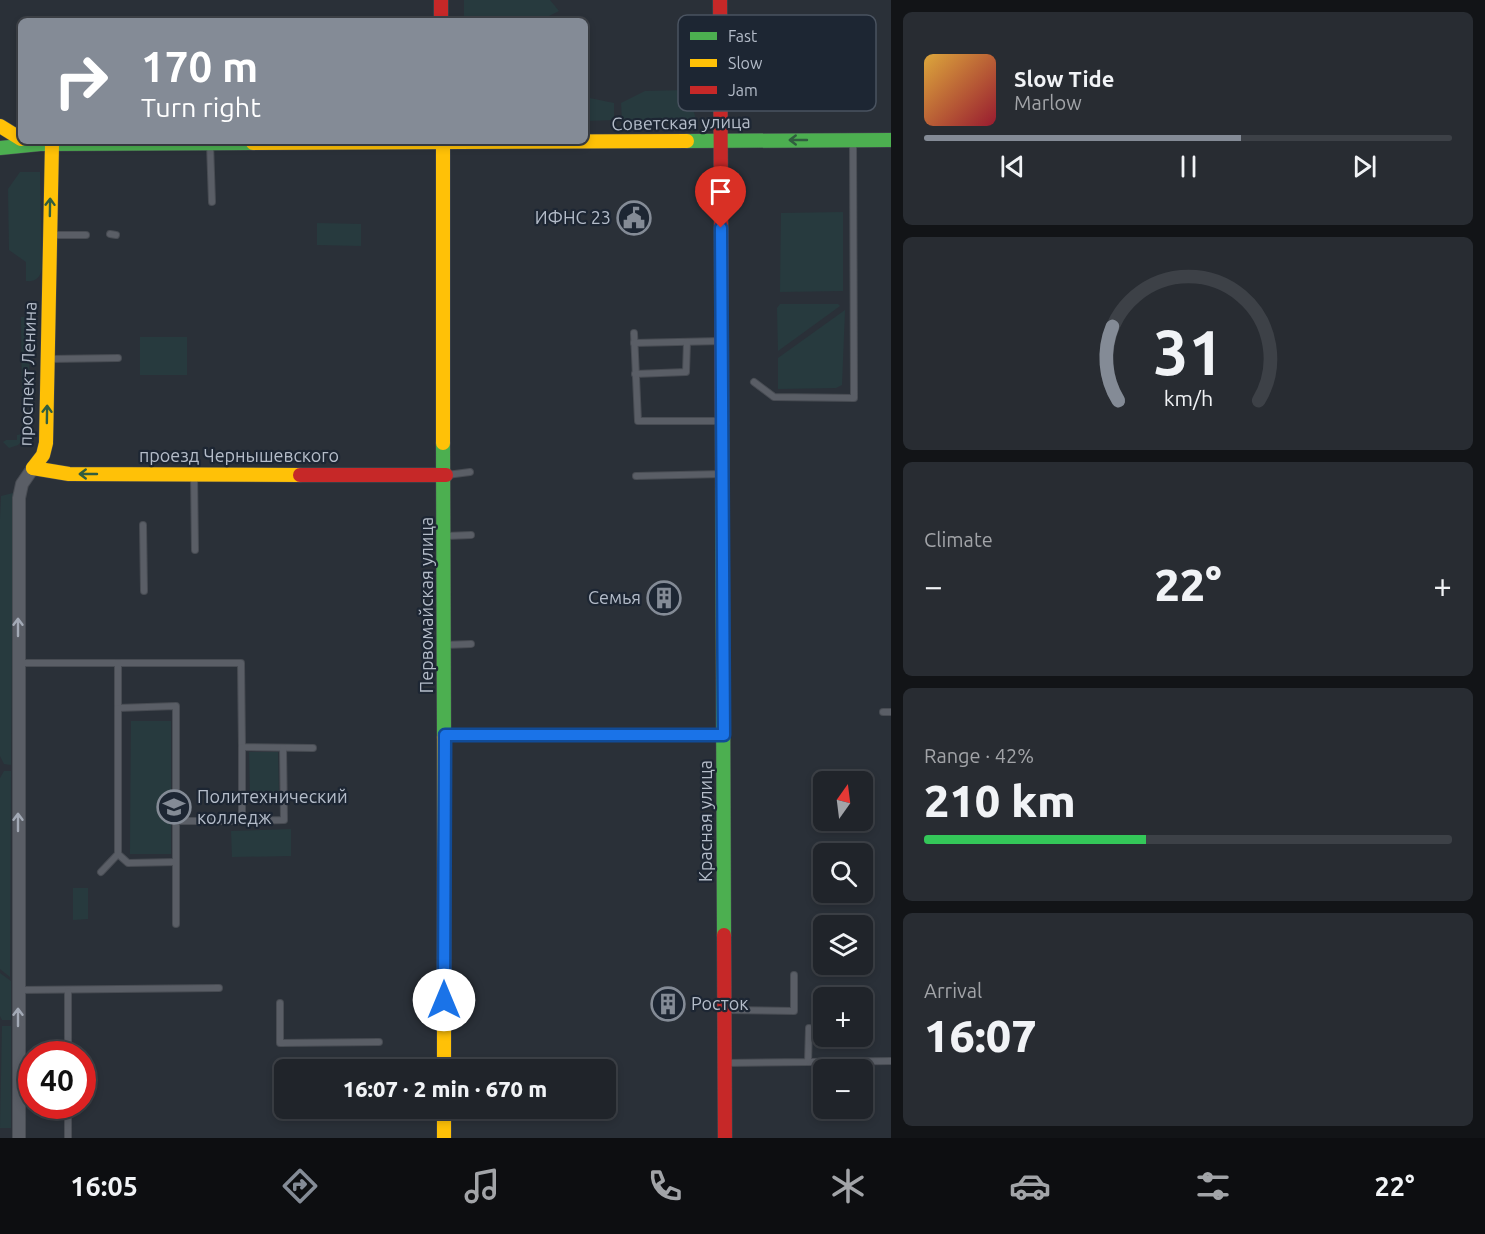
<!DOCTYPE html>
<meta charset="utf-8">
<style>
:root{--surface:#20242a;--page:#282c32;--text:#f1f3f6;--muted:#a2a4a8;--line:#3d4147;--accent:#848b96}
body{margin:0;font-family:Ubuntu,sans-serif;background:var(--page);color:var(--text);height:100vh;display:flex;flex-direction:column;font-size:22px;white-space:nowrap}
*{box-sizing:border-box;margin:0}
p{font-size:20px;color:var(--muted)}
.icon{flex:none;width:33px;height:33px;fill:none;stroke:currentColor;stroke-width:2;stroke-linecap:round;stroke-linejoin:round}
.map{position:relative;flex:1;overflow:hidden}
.panel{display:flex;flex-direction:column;gap:12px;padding:12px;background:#121417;width:594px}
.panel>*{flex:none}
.hud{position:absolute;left:18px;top:18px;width:570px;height:126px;border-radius:9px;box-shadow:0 3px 9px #0003,0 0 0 2px var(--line);background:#848b96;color:#fff;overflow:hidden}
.needle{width:39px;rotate:14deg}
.fabs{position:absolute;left:813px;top:771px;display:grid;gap:12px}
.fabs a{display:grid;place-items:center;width:60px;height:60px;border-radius:9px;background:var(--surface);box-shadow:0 3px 9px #0003,0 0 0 2px var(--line);font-size:30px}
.speed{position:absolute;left:18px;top:1041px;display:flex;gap:12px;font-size:30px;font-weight:700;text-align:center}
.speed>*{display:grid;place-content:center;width:78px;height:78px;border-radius:50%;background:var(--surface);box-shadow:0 3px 9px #0003,0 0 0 2px var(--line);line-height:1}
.speed .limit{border:9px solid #d22;background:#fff;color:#111}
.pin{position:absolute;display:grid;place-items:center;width:51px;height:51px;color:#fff;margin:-62px -26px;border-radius:50% 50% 50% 0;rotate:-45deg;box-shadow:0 0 6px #0007}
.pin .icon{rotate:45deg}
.me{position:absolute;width:66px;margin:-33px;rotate:0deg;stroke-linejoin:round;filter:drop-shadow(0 0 4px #0008)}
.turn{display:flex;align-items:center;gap:21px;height:126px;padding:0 24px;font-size:27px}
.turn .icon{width:78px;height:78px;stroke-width:2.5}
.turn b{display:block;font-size:42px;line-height:51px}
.big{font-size:45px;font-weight:800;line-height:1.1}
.panel .tile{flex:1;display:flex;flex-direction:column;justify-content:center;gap:9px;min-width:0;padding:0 21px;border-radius:9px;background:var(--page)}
.panel .dial{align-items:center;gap:0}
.dial svg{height:156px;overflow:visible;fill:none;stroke:var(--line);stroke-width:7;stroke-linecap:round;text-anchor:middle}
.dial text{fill:var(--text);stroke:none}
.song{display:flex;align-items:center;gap:18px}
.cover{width:72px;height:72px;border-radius:9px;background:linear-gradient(135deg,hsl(40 70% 55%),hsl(350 70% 35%))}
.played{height:6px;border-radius:3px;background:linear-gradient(90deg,var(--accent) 60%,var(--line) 60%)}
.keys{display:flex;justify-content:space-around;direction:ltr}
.heat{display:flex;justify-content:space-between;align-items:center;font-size:33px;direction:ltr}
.charge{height:9px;border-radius:4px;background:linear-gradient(90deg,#34c759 42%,var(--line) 0)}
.trip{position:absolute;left:274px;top:1059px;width:342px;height:60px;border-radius:9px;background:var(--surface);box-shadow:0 3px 9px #0003,0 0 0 2px var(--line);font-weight:800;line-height:60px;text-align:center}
.menu{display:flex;height:96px;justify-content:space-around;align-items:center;background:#0d0e11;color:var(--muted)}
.menu .icon{width:42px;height:42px}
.menu .current{color:var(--accent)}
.menu b{font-size:27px;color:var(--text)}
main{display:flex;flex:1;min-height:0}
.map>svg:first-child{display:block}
</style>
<main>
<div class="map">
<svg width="891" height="1138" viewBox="0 0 891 1138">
<rect width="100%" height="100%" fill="#2a3038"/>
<g fill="#273a3e">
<path d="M464,0H550L559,11L545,18L547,21H464Z"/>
<path d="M688,90L696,120H622L621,103L645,91Z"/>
<path d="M585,97L614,103V120L585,121Z"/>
<path d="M20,172H40L42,269C40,278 35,282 26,281V262L9,250L8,189Z"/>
<path d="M843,212V291L780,292L781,213Z"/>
<path d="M317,223L361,224V246L317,245Z"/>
<path d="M780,304H838L840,306L778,351L777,308Z"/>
<path d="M845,310L842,385L836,388L778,389V358Z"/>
<path d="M21,317H30L29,401H22Z"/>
<rect x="140" y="337" width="47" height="38"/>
<path d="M29,424V434L18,445L9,448L3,442L6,440H17V435L22,434V425Z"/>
<path d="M13,493L11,765L4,764L0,756V519L1,496Z"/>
<path d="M131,721H171V854H130Z"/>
<path d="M249,752H278L279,795H250Z"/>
<path d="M4,771H11L10,977L0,969V778Z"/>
<path d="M291,829V856L232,857L231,831Z"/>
<path d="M73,888H88V919L73,920Z"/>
<path d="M0,973L11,981V1020H2L0,1016Z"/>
<path d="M2,1026H11V1128H0Z"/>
</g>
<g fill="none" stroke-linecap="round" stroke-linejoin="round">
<defs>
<g id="lane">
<path d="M210,144L212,202"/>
<path d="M110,234L116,235"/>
<path d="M51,235H86"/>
<path d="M634,333L638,421H722"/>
<path d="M634,343L721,341"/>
<path d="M50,359L118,358"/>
<path d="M635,374L686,372L687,342"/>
<path d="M754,382L774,397L854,398L853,141"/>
<path d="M194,474L195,550"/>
<path d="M447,475L470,472"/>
<path d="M636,476L722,474"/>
<path d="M143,525L144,591"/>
<path d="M446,536L471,535"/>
<path d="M445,645L471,644"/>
<path d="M19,663H241L242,747L313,748"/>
<path d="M118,663V708L176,706V821H242V747"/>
<path d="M883,712H891"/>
<path d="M446,734L721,735"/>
<path d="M242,821L284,820L283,748"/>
<path d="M118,854L128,863L176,862"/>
<path d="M101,872L118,854V708"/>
<path d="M176,924V821"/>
<path d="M19,990L219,988"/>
<path d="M280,1003V1043L379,1042"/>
<path d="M726,1010L794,1011V975"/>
<path d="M68,1054V991"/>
<path d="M808,1062L891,1061"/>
<path d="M726,1063L808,1062L809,1028"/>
<path d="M68,1138V1106"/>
</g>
<path id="street" d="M19,1138V498L22,484L33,468"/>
<g id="fast">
<path d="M687,141L891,140"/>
<path d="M0,148L40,144L253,143"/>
<path d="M722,423L724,935"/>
<path d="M443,443L444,737"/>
</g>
<g id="slow">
<path d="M0,126L21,139"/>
<path d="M443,141V443"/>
<path d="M253,143L687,141"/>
<path d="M33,468L69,474L300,475"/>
<path d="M33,468L43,455L46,443L52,144"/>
<path d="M444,737V1070"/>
<path d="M444,1108V1138"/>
</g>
<g id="jam">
<path d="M441,0V21"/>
<path d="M720,0L722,423"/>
<path d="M300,475H446"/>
<path d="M724,935L725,1138"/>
</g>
</defs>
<use href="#lane" stroke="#484c53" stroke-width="8"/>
<use href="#street" stroke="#484c53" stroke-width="14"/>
<use href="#fast" stroke="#484c53" stroke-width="15"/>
<use href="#slow" stroke="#484c53" stroke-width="15"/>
<use href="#jam" stroke="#484c53" stroke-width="15"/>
<use href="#lane" stroke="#5a5e66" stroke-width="6"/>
<use href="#street" stroke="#5a5e66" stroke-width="12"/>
<use href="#fast" stroke="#4caf50" stroke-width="14"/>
<use href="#slow" stroke="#ffc107" stroke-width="14"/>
<use href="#jam" stroke="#c62828" stroke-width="14"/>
</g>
<defs><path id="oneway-shaft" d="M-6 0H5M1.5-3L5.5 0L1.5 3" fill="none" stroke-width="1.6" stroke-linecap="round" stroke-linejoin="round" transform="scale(1.5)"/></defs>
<g stroke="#305d3f">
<use href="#oneway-shaft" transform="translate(798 140) rotate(-180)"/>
<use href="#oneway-shaft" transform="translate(50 207) rotate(-89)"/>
<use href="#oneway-shaft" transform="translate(47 414) rotate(-89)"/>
<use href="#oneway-shaft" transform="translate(88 474) rotate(180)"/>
</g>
<g stroke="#a2a9b5">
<use href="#oneway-shaft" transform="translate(18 627) rotate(-90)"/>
<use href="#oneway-shaft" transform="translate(18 822) rotate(-90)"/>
<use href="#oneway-shaft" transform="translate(18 1017) rotate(-90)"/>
</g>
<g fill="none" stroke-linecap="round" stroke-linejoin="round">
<defs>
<path id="route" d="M444,1000L445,735H724L721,228"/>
</defs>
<use href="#route" stroke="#114b97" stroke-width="15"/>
<use href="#route" stroke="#1a73e8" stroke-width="10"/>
</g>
<defs>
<symbol id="civic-ring" viewBox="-11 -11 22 22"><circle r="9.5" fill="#1d2633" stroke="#848b96" stroke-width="1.5"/><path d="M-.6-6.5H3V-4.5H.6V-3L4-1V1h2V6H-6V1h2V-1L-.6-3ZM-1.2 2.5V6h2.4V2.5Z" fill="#848b96"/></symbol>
<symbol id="building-ring" viewBox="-11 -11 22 22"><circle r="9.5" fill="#1d2633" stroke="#848b96" stroke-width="1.5"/><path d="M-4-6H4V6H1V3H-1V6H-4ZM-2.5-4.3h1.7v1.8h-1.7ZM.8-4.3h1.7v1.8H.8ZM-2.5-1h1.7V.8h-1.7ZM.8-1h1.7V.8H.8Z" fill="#848b96"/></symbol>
<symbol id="university-ring" viewBox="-11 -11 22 22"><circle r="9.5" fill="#1d2633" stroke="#848b96" stroke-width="1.5"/><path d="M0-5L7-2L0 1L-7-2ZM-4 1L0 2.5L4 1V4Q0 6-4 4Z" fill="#848b96"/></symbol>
</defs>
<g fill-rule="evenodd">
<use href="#civic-ring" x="615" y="199" width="38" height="38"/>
<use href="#building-ring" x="645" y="579" width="38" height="38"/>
<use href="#university-ring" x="155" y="788" width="38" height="38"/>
<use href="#building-ring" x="649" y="985" width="38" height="38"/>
</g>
<g text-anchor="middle" stroke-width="4.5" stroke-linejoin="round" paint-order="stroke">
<g font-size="18" fill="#b4bcc9" stroke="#1d2633">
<text transform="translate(681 123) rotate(-1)" y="6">Советская улица</text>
<text transform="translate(28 374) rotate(-88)" y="6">проспект Ленина</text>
<text x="239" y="462">проезд Чернышевского</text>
<text transform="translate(427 605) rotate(-90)" y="6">Первомайская улица</text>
<text transform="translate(706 821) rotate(-90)" y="6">Красная улица</text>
</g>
<g font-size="18" fill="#b4bcc9" stroke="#1d2633" text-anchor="end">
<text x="611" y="224">ИФНС 23</text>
<text x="641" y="604">Семья</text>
<text x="197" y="803" text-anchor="start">Политехнический<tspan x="197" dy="21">колледж</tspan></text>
<text x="691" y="1010" text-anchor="start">Росток</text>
</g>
</g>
<rect x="678" y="15" width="198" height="96" rx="9" fill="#1d2633" stroke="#4a5360" stroke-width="1.5"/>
<rect x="690" y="32" width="27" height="8" fill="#4caf50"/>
<rect x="690" y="59" width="27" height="8" fill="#ffc107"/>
<rect x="690" y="86" width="27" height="8" fill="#c62828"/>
<g font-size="16" fill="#b4bcc9">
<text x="728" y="42">Fast</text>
<text x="728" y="69">Slow</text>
<text x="728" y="96">Jam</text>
</g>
</svg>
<div class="fabs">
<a><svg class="needle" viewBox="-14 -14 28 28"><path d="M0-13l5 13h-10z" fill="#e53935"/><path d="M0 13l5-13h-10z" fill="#a2a4a8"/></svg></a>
<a><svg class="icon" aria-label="search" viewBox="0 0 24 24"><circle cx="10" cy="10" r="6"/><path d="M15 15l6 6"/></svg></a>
<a><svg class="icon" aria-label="layers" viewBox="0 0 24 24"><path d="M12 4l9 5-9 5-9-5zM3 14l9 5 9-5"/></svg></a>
<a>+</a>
<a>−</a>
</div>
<div class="speed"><div class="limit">40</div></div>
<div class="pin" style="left:721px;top:228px;background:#d93025"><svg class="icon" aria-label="arrive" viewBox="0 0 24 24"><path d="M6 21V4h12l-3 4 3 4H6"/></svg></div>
<svg class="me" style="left:444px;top:1000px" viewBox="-20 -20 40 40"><circle r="19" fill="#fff"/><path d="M0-13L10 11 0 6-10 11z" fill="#1a73e8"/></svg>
<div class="trip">16:07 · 2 min · 670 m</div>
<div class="hud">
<div class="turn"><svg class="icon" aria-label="right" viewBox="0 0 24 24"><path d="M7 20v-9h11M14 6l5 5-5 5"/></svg><div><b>170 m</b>Turn right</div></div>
</div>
</div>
<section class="panel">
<div class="tile">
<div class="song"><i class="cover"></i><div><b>Slow Tide</b><p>Marlow</p></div></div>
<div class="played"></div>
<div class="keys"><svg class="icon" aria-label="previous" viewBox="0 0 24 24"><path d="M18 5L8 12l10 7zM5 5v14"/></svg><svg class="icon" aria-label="pause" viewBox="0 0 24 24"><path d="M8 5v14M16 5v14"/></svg><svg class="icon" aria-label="next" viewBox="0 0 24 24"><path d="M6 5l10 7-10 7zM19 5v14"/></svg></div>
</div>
<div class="tile dial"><svg viewBox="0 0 100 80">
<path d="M14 69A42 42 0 1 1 86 69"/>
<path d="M14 69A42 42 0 0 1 11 31" stroke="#848b96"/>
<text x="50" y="56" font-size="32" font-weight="700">31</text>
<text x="50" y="72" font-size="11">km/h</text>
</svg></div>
<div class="tile"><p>Climate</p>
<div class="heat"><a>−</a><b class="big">22°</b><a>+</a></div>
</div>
<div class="tile"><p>Range · 42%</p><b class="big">210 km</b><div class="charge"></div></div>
<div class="tile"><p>Arrival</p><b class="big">16:07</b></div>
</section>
</main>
<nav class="menu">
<b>16:05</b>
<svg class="icon current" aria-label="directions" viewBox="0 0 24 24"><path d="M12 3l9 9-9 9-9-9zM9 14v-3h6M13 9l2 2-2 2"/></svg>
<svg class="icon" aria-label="music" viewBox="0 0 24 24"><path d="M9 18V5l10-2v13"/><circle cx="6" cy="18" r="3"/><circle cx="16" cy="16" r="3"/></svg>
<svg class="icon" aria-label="phone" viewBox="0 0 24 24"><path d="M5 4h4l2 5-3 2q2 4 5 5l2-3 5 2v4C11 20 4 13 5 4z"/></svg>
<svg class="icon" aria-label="climate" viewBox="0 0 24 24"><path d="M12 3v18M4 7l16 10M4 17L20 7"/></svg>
<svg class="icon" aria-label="car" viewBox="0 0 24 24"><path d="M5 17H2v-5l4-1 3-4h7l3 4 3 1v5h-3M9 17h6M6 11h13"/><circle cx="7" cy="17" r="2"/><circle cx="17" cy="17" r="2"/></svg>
<svg class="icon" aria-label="filters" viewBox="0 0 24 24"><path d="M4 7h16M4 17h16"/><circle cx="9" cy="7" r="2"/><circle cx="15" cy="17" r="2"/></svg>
<b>22°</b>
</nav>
